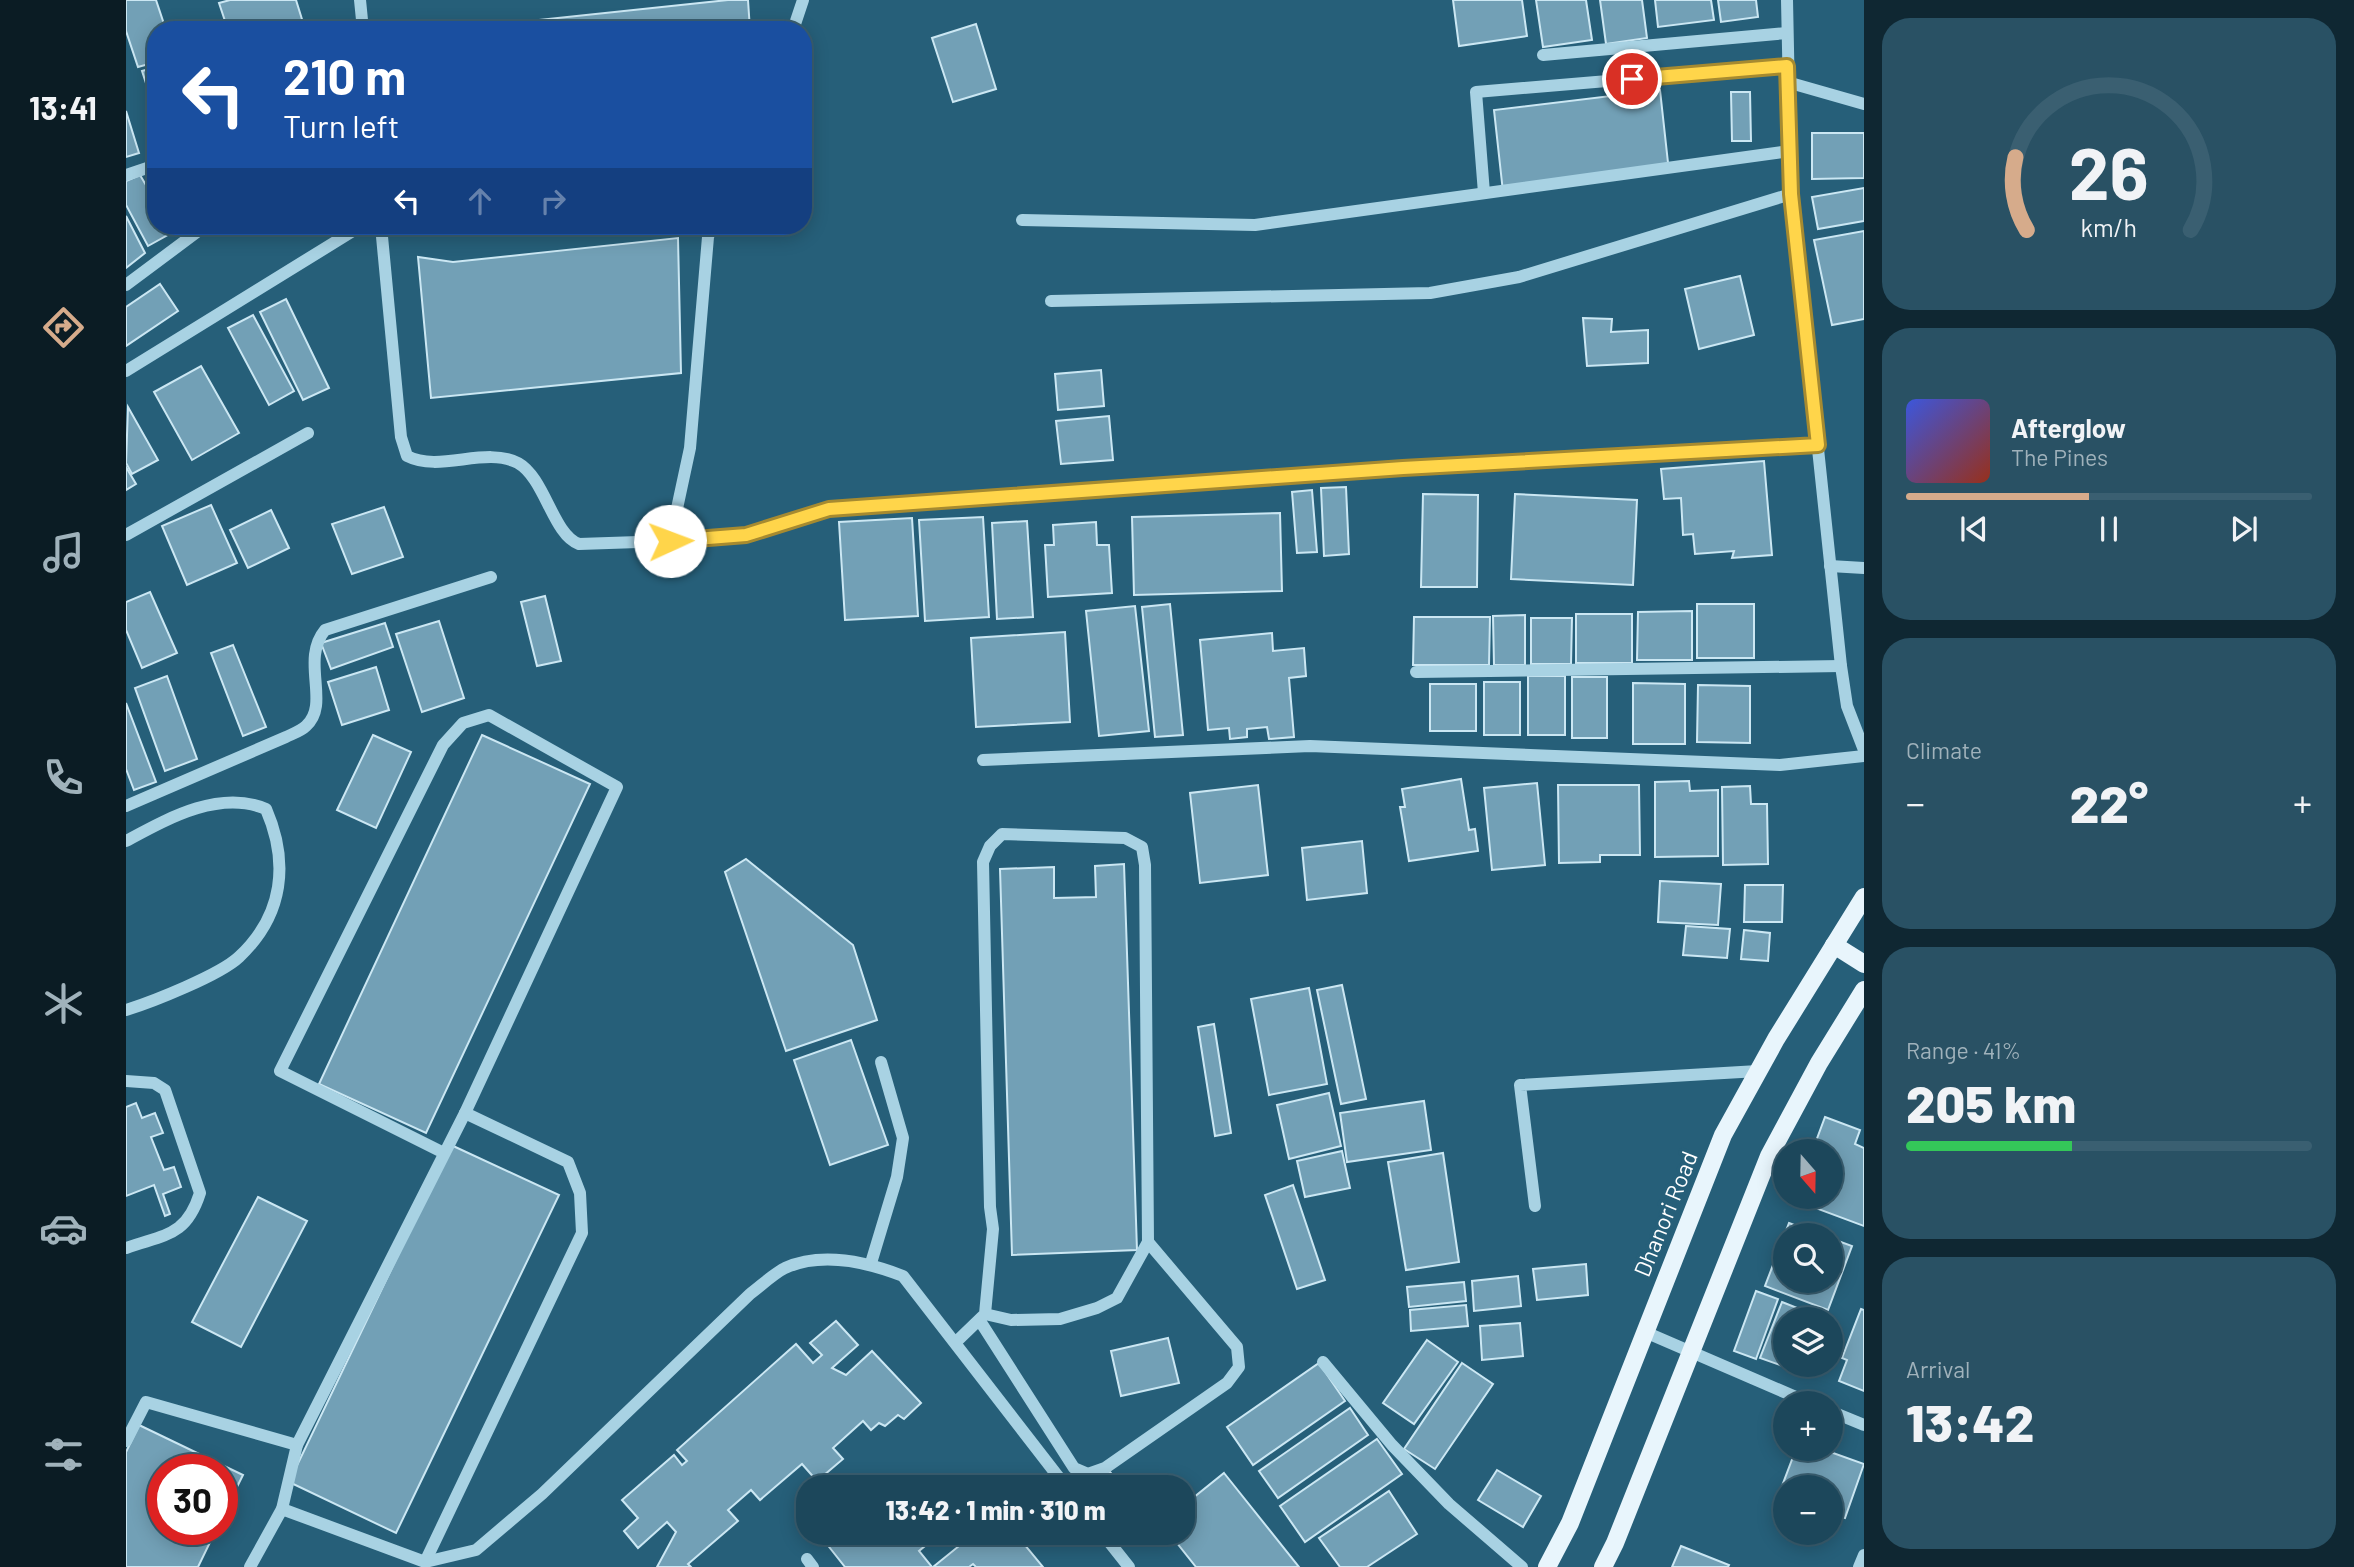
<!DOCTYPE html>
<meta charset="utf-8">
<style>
:root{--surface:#1c475b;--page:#295164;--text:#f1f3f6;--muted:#a0b2bb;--line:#3a5f71;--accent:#d6ab8b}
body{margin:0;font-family:Barlow,sans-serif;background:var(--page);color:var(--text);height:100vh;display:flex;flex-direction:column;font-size:26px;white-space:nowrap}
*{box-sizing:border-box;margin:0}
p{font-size:23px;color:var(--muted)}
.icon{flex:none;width:38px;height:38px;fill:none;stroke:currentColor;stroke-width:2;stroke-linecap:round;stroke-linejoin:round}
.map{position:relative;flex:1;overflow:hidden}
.sheet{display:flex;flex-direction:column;gap:18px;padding:18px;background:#0f2732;width:490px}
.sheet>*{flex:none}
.top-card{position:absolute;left:21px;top:21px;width:665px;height:214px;border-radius:28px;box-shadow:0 4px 18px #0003,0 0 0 2px var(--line);background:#1a4fa0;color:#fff;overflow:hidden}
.needle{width:46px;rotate:160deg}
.tools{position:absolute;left:1647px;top:1139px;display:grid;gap:14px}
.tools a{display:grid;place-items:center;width:70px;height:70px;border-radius:50%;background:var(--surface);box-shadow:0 4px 18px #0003,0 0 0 2px var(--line);font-size:35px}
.speed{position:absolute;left:21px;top:1454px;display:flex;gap:14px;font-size:35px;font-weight:700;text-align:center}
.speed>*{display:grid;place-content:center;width:91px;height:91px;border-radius:50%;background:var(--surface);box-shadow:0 4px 18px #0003,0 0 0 2px var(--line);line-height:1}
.speed .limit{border:10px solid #d22;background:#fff;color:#111}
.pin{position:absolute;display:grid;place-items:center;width:60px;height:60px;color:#fff;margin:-30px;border:4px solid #fff;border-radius:50%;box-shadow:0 2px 7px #0007}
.me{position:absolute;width:77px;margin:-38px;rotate:88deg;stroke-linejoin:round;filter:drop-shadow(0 0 5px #0008)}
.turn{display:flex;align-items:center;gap:24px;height:147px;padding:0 21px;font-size:32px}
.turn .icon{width:91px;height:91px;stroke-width:2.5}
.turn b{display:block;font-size:49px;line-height:60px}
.lanes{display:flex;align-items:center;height:66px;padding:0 21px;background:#0003;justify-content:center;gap:35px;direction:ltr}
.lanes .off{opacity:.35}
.big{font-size:52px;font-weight:800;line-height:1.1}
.sheet .card{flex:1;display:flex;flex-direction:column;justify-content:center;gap:10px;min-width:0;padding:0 24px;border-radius:28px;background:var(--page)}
.sheet .dial{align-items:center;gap:0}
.dial svg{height:182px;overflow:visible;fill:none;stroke:var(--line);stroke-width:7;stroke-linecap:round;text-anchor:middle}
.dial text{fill:var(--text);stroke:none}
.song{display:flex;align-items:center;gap:21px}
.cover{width:84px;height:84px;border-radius:10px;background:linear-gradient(135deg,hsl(230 70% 55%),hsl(10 70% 35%))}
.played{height:7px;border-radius:4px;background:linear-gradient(90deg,var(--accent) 45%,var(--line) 45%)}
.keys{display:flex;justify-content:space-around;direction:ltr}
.heat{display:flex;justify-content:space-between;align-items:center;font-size:38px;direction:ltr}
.charge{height:10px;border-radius:5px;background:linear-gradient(90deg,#34c759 41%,var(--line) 0)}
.trip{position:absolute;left:670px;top:1475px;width:399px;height:70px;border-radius:28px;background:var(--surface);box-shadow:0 4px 18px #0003,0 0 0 2px var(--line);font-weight:800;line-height:70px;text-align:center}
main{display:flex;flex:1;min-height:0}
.tab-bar{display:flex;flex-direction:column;width:126px;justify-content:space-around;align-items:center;background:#0b1c24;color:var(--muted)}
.tab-bar .icon{width:49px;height:49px}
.tab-bar .current{color:var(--accent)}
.tab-bar b{font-size:32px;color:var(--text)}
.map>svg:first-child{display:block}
</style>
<main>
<nav class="tab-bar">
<b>13:41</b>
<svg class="icon current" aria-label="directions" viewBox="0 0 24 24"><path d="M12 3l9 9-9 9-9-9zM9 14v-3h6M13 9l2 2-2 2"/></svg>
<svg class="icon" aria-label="music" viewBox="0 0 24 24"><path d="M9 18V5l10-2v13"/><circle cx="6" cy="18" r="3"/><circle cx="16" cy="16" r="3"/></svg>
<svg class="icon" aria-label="phone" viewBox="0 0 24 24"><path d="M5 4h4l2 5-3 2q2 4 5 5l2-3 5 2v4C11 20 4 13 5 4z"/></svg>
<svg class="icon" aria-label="climate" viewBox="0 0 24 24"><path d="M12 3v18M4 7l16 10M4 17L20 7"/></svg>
<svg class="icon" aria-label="car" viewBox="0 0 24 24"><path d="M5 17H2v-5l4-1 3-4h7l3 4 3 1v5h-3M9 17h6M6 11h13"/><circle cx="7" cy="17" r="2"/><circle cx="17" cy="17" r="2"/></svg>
<svg class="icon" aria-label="filters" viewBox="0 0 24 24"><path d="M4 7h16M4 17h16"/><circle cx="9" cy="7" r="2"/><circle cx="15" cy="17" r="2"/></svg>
</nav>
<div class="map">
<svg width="1738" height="1567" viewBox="0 0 1738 1567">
<rect width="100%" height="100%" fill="#265f79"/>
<g fill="#72a0b6" stroke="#cbe7f3" stroke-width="2">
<path d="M0,0H30L40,30H30V62L12,67L0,31Z"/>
<path d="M104,0H170L179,29L102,30L93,3Z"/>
<path d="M602,0H622L624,30H317Z"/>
<path d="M1327,0H1396L1401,36L1333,46Z"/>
<path d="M1410,0H1460L1466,40L1417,47Z"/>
<path d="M1474,0H1516L1521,38L1480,44Z"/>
<path d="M1529,0H1585L1588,20L1532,27Z"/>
<path d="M1592,0H1630L1632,17L1595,22Z"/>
<path d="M850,24L870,89L827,102L806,38Z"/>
<path d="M30,67V114L16,71Z"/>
<path d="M1534,90L1543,172L1377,192L1368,110Z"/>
<path d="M1605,92H1624L1625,141H1606Z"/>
<path d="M0,111L13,153L0,157Z"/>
<path d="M1686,133H1738V178L1686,179Z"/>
<path d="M14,175L30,202V226H44L47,232L22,246L0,205V181Z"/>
<path d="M1738,188V221L1692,229L1686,197Z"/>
<path d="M0,216L19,253L0,268Z"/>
<path d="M1738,231V319L1706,325L1688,240Z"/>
<path d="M552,238L555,373L305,398L292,257L327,262Z"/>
<path d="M1614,276L1628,335L1573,349L1559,289Z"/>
<path d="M34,284L52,311L0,346V307Z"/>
<path d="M160,299L203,388L177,400L134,312Z"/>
<path d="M127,315L168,391L143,405L102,328Z"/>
<path d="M1457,318L1486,319L1485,332L1522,330V363L1461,366Z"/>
<path d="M75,366L113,433L66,460L28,392Z"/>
<path d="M975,370L978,406L932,410L929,374Z"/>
<path d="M2,407L32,460L6,474L0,463Z"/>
<path d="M983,416L987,460L935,464L930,421Z"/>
<path d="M1638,461L1646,555L1606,558L1608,551L1569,554L1567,534L1557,535L1555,498L1538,499L1535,469Z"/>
<path d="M0,467L10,484L0,490Z"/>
<path d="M1220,487L1223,554L1198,556L1195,488Z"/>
<path d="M1186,490L1191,552L1171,553L1166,492Z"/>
<path d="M1297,494L1352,495L1351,587H1295Z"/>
<path d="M1389,494L1511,500L1507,585L1385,579Z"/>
<path d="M85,505L111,563L61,585L36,526Z"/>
<path d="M258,507L277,557L226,574L206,524Z"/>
<path d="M145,510L163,548L122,568L104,530Z"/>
<path d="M1154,513L1156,591L1008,595L1006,517Z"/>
<path d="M857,517L863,617L799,621L793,520Z"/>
<path d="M786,518L792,616L719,620L713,522Z"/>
<path d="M901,521L907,617L871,619L866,523Z"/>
<path d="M970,522L971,545H983L986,593L922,597L919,545H928L927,525Z"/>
<path d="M24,592L51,653L16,668L0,630V602Z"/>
<path d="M419,596L435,661L411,666L395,602Z"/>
<path d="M1044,604L1057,735L1029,737L1016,607Z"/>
<rect x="1571" y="604" width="57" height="54"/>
<path d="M1009,606L1023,731L973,736L960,611Z"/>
<path d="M1566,611V660H1511L1512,612Z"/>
<rect x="1450" y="614" width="56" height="49"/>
<path d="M1399,615V665H1368L1367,616Z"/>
<path d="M1288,617H1364L1363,665H1287Z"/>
<path d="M1405,618H1446L1445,664H1405Z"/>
<path d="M313,621L338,698L296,712L270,634Z"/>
<path d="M259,623L267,647L205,669L195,643Z"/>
<path d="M939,632L944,722L850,727L845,638Z"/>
<path d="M1146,633L1147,651L1178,648L1180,676L1163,678L1168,737L1143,739L1141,727L1121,729V737L1104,739L1103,728L1082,730L1074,640Z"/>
<path d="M107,645L140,727L117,736L85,653Z"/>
<path d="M250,667L263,710L216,725L202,682Z"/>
<path d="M41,676L71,759L39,771L9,688Z"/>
<rect x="1402" y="676" width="37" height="59"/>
<rect x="1446" y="677" width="35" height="61"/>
<rect x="1358" y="682" width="36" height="53"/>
<path d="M1507,683L1559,684V744H1507Z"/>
<rect x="1304" y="684" width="46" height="47"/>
<path d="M1572,685L1624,686V743L1571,742Z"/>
<path d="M0,703L30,782L8,790L0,769Z"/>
<path d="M247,735L285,752L250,828L211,810Z"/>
<path d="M356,735L464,784L300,1133L193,1084Z"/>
<path d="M1335,779L1343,830L1349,829L1352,851L1283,861L1274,807H1279L1276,789Z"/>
<path d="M1563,781L1564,791L1592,790V856L1529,857V782Z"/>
<path d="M1411,783L1419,865L1366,870L1358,788Z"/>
<path d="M1132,785L1142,875L1074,883L1064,793Z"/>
<path d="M1432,785H1513L1514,855H1474V862L1433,863Z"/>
<path d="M1624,786L1625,804H1641L1642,864L1597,865L1596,787Z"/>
<path d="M1236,841L1241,893L1181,900L1176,848Z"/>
<path d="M620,859L727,945L751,1020L660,1051L599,872Z"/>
<path d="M998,864L1011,1250L886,1255L874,869L928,867V898L970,897L969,866Z"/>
<path d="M1534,881L1595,884L1592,925L1532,922Z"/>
<path d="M1619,885H1657L1656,922H1618Z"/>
<path d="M1560,926L1604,929L1601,958L1557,955Z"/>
<path d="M1618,930L1644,933L1642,961L1615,959Z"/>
<path d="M1216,985L1240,1099L1215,1104L1191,990Z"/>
<path d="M1183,988L1201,1084L1143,1095L1125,999Z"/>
<path d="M1088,1024L1105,1133L1089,1136L1072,1027Z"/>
<path d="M725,1040L762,1145L704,1165L668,1060Z"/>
<path d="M1203,1093L1215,1146L1163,1159L1151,1105Z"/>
<path d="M1298,1101L1305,1150L1221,1162L1214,1113Z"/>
<path d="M10,1103L16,1118L29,1113L37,1133L25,1137L38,1170L48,1167L55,1187L37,1194L44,1214L39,1216L28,1185L0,1196V1107Z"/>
<path d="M1699,1117L1734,1130L1729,1144L1738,1148V1226L1668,1200L1669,1197H1704V1152H1686Z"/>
<path d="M325,1145L433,1195L270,1533L163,1482Z"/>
<path d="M1216,1151L1224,1188L1179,1197L1171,1161Z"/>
<path d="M1317,1153L1333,1262L1280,1270L1262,1162Z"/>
<path d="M1167,1185L1199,1280L1171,1289L1139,1195Z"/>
<path d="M132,1197L181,1221L115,1347L66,1322Z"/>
<path d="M1663,1223L1697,1236H1659V1281H1704V1238L1726,1246L1702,1310L1639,1286Z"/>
<path d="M1460,1264L1462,1295L1411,1300L1407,1269Z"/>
<path d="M1392,1276L1395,1306L1348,1311L1346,1281Z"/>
<path d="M1338,1282L1340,1301L1283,1307L1281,1287Z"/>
<path d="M1630,1291L1652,1299L1630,1359L1608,1351Z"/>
<path d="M1656,1302L1689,1315L1687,1320H1659V1365H1671L1668,1370L1634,1358Z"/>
<path d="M1340,1305L1342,1326L1285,1331L1284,1310Z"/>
<path d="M1735,1309L1738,1310V1391L1713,1381L1721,1360L1716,1358Z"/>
<path d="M710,1321L732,1345L706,1368L720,1375L746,1351L795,1403L778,1419L772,1415L759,1426L753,1423L745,1430L737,1421L707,1448L717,1459L691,1481L676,1464L634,1500L625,1490L602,1510L612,1521L562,1564L565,1567H531L550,1532L541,1522L512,1548L498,1531L512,1518L496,1500L548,1455L556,1465L561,1461L551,1450L670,1344L687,1363L696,1355L684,1343Z"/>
<path d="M1394,1323L1397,1356L1356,1360L1354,1326Z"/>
<path d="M1042,1338L1053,1383L995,1396L985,1351Z"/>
<path d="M1301,1340L1332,1362L1288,1424L1257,1403Z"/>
<path d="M1193,1363L1219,1401L1127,1465L1101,1427Z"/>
<path d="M1336,1363L1367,1384L1309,1469L1278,1449Z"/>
<path d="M1224,1408L1242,1435L1152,1498L1133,1471Z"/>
<path d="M13,1425L117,1475L96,1517V1470H37V1530H90L72,1567H0V1452Z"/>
<path d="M1251,1439L1276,1474L1179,1542L1154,1506Z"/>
<path d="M1670,1449H1696L1738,1464L1719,1518L1704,1513V1488H1659V1496L1653,1494Z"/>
<path d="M1371,1470L1415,1496L1397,1527L1352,1500Z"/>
<path d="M984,1472L997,1488H964Z"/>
<path d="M1098,1473L1173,1567H1070L1043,1533H1057V1506Z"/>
<path d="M843,1477L852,1488H830Z"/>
<path d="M1263,1491L1291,1534L1241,1567H1214L1193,1538Z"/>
<path d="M702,1533H815L793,1551L806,1567H719L696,1538Z"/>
<path d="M830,1533H889L917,1567H850L847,1564L843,1567H807L838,1542Z"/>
<path d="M995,1533H1020L1005,1545Z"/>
<path d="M1555,1546L1603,1565L1602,1567H1546Z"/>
</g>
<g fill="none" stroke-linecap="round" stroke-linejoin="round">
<g stroke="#a8d2e3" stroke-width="12">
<path d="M234,0L237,30"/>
<path d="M1661,0L1665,194L1715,666L1721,706L1738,750"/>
<path d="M667,30L677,0"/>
<path d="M1417,55L1661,33"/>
<path d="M1661,82L1738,104"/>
<path d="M0,175L30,165"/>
<path d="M1358,193L1350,92L1661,66"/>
<path d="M896,220L1129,225L1664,151"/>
<path d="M255,226L275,437L281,456C314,473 359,446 392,463C419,478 427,535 453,544L572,540L620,535L703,509L1277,468L1692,445"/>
<path d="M0,285L79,226"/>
<path d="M925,301L1304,293L1393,277L1665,194"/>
<path d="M0,371L235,226"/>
<path d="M0,535L182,433"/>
<path d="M544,541L564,448L582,237L586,226"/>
<path d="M1704,566L1738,568"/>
<path d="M1290,672L1715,666"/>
<path d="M857,760L1184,746L1654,765L1738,756"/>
<path d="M0,806L160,737C166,734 175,731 180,726C205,704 174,660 199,630L365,577"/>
<path d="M0,841C41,819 93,789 140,809C163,862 158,915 113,957C94,975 26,1002 0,1010"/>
<path d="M0,1081L28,1083L39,1090L74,1193C60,1237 39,1234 0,1248"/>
<path d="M1409,1206L1394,1085L1632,1071"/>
<path d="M745,1263L771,1177L777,1138L755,1062"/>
<path d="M854,1321L948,1468L962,1474L979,1468L1101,1383L1113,1367L1111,1347L1022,1242"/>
<path d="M1519,1332L1686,1404"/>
<path d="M830,1342L859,1314L885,1320L934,1319L971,1308L991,1298L1022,1242L1019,865L1016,847L999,838L876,834L864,846L857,862L864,1207L867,1229L859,1314"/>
<path d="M1197,1362L1266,1445L1323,1504L1396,1567"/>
<path d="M1704,1411L1738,1425"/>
<path d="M0,1441L20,1402L171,1445"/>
<path d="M156,1509L299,1562L350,1550L416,1494L624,1294C635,1286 647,1274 659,1268C697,1251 741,1262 777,1276L941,1488"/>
<path d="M976,1533L1003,1567"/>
<path d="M681,1559L687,1567"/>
<path d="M299,1562L456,1233L454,1193L442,1162L339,1113"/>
<path d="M124,1567L156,1509L171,1445L339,1113L491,787L363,715L337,723L317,745L154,1071L318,1153"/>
<path d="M1733,1567L1738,1555"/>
</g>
<g stroke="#e8f5fc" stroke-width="18">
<path d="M1708,945L1738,964"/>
<path d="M1421,1567L1444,1523L1597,1135L1650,1039L1738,897"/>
<path d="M1477,1567L1489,1543L1643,1156L1693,1063L1738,990"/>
</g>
</g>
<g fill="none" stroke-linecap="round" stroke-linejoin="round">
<defs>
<path id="route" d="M544,541L620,535L703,509L1277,468L1692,445L1665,194L1661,66L1506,79"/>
</defs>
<use href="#route" stroke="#a68a30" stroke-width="18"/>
<use href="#route" stroke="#ffd54a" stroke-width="12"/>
</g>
<g text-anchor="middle" stroke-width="7" stroke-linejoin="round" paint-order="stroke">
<g font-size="23" fill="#fff" stroke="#265f79">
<text transform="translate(1540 1214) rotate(-68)" y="8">Dhanori Road</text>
</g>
</g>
</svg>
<div class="tools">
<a><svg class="needle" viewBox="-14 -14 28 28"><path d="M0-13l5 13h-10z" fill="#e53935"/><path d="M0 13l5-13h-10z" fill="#a0b2bb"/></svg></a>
<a><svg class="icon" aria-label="search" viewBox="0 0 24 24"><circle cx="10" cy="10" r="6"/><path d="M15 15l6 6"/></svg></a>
<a><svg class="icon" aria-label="layers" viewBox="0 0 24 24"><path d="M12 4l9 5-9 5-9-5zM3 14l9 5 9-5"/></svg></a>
<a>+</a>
<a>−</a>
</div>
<div class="speed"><div class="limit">30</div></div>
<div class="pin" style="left:1506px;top:79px;background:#d93025"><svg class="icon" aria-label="arrive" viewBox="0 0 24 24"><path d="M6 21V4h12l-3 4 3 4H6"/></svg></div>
<svg class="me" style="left:544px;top:541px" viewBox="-20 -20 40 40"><circle r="19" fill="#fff"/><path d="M0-13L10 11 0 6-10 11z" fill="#ffd54a"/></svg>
<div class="trip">13:42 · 1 min · 310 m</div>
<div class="top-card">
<div class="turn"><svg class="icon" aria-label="left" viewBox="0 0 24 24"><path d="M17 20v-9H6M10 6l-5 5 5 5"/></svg><div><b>210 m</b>Turn left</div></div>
<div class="lanes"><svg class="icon" aria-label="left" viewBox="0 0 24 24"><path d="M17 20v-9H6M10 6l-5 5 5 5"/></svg><svg class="icon off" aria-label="ahead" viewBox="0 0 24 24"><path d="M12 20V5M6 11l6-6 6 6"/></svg><svg class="icon off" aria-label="right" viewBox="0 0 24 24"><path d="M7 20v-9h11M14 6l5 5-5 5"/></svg></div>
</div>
</div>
<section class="sheet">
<div class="card dial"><svg viewBox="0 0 100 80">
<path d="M14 69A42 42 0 1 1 86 69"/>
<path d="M14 69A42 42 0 0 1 9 37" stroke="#d6ab8b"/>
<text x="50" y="56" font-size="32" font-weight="700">26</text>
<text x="50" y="72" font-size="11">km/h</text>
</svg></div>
<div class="card">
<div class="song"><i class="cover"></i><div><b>Afterglow</b><p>The Pines</p></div></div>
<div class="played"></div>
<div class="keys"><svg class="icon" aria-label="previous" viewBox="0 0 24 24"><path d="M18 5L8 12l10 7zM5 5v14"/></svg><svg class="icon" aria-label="pause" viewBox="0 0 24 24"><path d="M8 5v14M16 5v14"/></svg><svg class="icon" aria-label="next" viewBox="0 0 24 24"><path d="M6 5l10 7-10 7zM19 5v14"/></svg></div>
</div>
<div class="card"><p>Climate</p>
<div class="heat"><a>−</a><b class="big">22°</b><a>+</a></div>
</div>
<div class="card"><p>Range · 41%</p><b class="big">205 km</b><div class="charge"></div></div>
<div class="card"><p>Arrival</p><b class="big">13:42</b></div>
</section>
</main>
